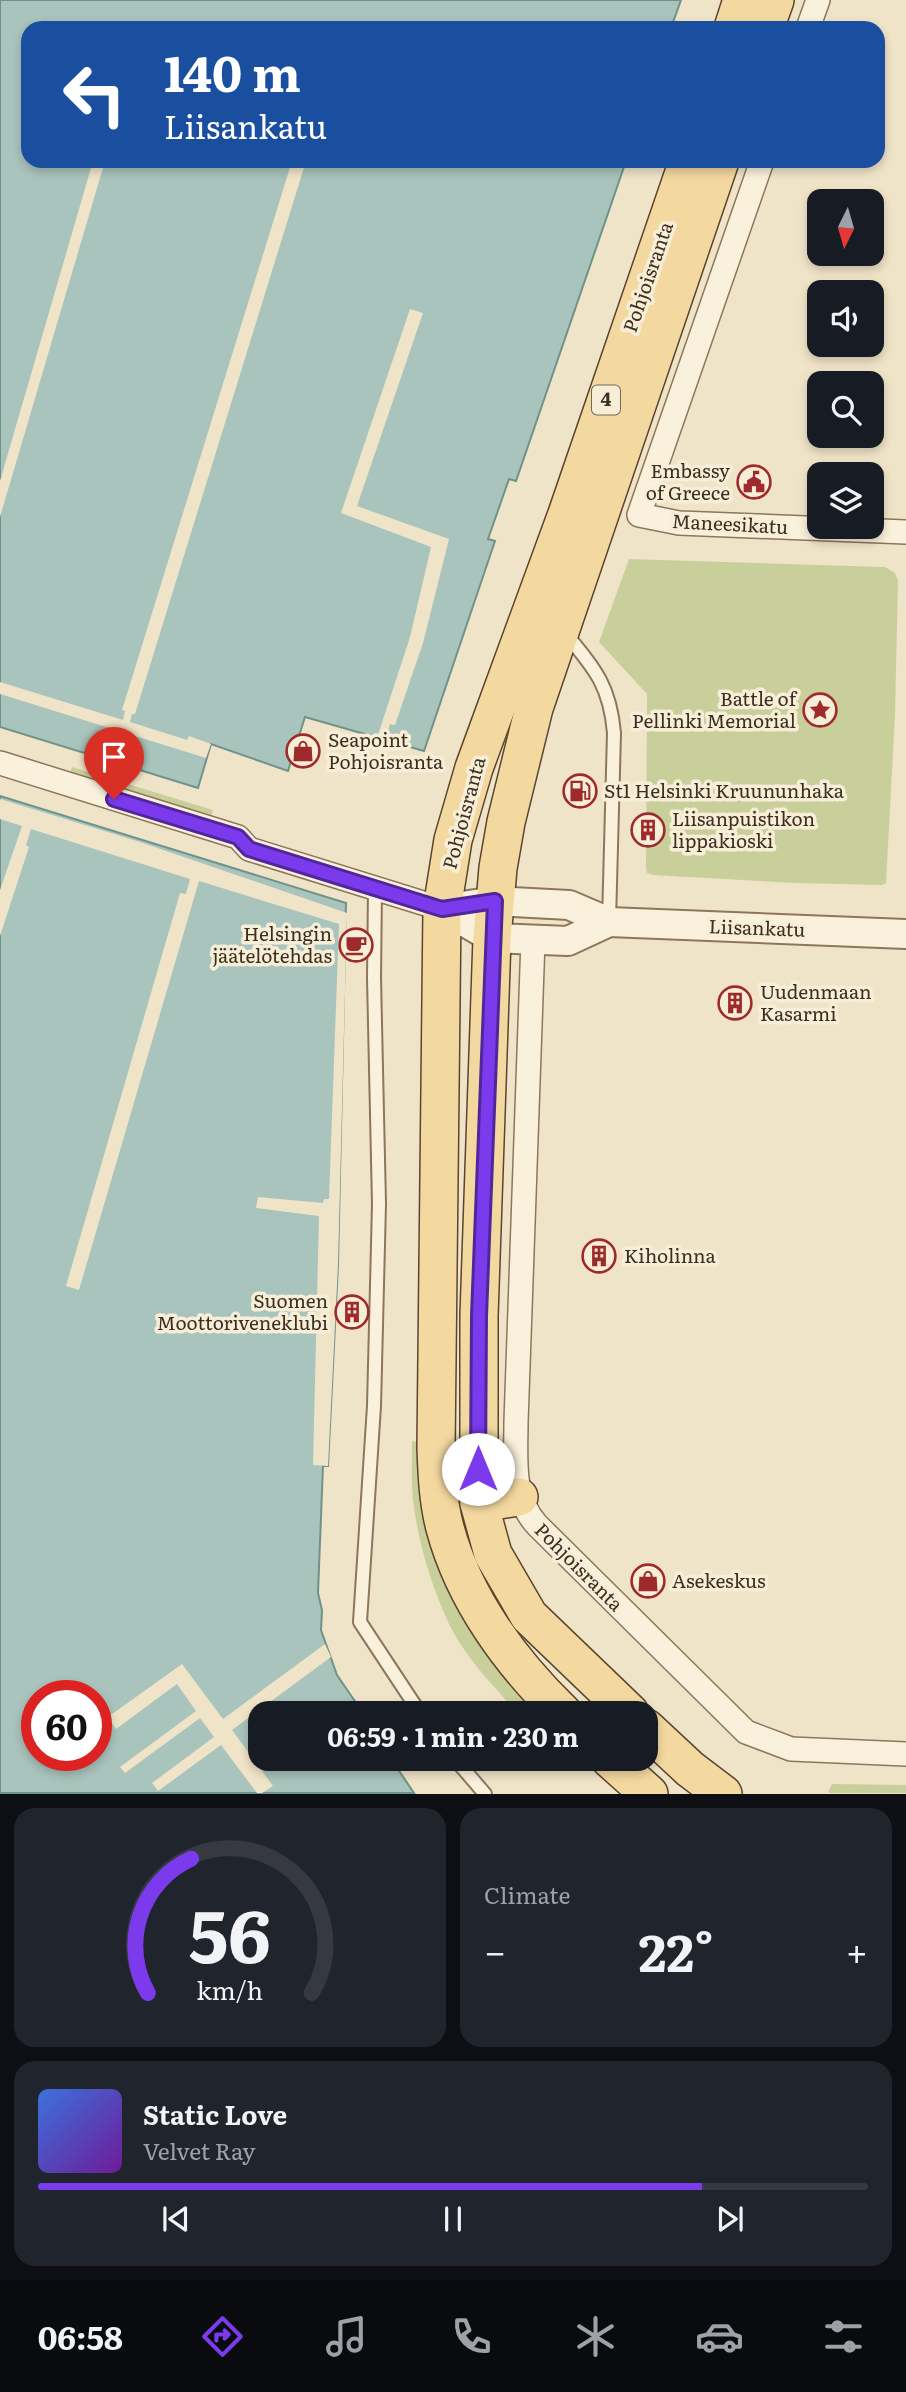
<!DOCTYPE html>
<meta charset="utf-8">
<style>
:root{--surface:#171b24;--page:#20242c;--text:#f1f3f6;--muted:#9ea1a6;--line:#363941;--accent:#7c3aed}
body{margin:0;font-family:Literata,serif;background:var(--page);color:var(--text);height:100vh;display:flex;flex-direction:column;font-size:26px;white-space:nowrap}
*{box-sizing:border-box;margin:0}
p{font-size:23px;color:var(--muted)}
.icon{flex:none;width:38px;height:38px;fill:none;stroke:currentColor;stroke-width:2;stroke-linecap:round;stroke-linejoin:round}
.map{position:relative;height:1794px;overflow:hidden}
.panel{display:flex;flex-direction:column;gap:14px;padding:14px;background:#0d0f14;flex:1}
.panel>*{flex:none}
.banner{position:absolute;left:21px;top:21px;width:864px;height:147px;border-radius:21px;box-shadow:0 4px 10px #0003;background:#1a4fa0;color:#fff;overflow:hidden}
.needle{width:46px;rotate:185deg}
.tools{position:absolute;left:807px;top:189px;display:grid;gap:14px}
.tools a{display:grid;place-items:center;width:77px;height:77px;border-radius:14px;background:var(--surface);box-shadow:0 4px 10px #0003;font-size:35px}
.speed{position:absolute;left:21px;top:1680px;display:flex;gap:14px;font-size:35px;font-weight:700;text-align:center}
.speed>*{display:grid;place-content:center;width:91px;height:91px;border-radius:50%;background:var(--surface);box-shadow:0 4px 10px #0003;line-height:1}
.speed .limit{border:10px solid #d22;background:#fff;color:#111}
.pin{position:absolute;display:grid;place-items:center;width:60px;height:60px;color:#fff;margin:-72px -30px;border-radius:50% 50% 50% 0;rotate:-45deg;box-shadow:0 0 7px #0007}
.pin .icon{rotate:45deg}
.me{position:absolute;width:77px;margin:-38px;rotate:0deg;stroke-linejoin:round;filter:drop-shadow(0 0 5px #0008)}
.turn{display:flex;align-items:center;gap:24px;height:147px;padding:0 28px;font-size:32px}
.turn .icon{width:91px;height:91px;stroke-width:2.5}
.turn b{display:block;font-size:49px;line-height:60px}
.big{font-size:52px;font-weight:700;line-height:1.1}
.panel .widget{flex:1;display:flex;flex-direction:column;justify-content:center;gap:10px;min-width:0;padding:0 24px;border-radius:21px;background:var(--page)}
.panel .dial{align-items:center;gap:0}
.dial svg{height:182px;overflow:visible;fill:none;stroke:var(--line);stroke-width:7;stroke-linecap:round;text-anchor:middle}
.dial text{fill:var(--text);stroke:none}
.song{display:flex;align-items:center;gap:21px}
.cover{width:84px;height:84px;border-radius:10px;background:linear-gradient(135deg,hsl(220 70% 55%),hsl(280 70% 35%))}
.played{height:7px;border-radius:4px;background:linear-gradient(90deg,var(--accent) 80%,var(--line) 80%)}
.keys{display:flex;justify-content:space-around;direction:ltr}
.heat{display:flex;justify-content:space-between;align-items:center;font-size:38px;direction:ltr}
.panel .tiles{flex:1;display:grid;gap:14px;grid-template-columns:1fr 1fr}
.widget:last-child{grid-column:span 2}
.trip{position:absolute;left:248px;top:1701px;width:410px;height:70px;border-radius:21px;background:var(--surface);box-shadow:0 4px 10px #0003;font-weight:700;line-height:70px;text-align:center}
.dock{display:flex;height:112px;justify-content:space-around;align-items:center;background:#090b0e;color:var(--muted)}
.dock .icon{width:49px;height:49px}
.dock .active{color:var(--accent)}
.dock b{font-size:32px;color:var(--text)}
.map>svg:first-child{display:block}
</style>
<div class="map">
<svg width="906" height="1794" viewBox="0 0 906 1794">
<rect width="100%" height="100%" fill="#f0e4c8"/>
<g fill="#c9cf9b">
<path d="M629,559L885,567L895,573L898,581L895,715L886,883L882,885L795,883L653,875L647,873L646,868L647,694L599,642Z"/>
<path d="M72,767L213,810L211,817L70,774Z"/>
<path d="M412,1441L425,1444L423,1501L436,1564L474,1634L535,1713H518C493,1686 465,1657 449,1624C431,1585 418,1542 413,1500C411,1481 412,1460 412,1441Z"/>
<path d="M832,1784L906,1785V1793H831L828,1792Z"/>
</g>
<g fill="#a9c4bc" stroke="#6f938a" stroke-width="2" fill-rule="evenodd">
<path d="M0,0H681L671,28H28V161H626L516,481L509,479L488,539L495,541L424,751L305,717L288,771L211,744L198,788L0,727Z"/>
<path d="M0,796L346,903L338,1265L328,1466H323L318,1593L322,1610L321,1630L337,1675L363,1713H261V1759H391L414,1793H0ZM37,1696H96V1755H37Z"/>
</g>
<g fill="#f0e4c8">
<path d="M93,161H105L0,517V481Z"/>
<path d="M292,161H306L135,714H132L130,722L187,740L189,736L211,744L206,758L0,694V682L123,720L125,711L122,710Z"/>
<path d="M410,309L423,313L357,506L449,539L423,643L395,725L390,724L385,740L377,738L410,637L431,547L341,513Z"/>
<path d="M0,799L137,841L347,913L338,1265L328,1466L313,1465L319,1216L256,1208L258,1197L323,1203L324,1199H329L339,924L199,881L79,1290L66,1286L180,893L186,894L190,879L31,829L26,845L29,847L0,936V890L22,826L0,819Z"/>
<path d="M325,1644L331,1657L232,1730L273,1786L262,1793H257L221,1745L158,1791L152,1783L214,1737L200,1718L125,1773L120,1767L196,1711L177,1684L116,1729L108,1717L182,1664L223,1719Z"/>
</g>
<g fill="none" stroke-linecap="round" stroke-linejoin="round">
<defs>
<g id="service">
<path d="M566,634C595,669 610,686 614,733L609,922"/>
<path d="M375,889L374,978L379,1204L374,1406L360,1622L420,1713"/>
<path d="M455,1759L485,1794"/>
</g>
<g id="minor">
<path d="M808,28L818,0"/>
<path d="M762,161L639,515L679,523L906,532"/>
<path d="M0,763L238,837L249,849L442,909"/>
<path d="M533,940L516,1422C516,1458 511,1497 537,1525L746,1732L791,1749L906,1754"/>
</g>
<g id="tertiary">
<path d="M442,909L495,901L569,905L609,922L906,934"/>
<path d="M442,909L492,938L568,941L609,922"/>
</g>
<g id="primary">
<path d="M733,28L742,0"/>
<path d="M765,28L775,0"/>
<path d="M479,1503L519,1497"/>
<path d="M563,1713C511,1663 464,1599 445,1528C438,1502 437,1475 436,1448L442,909L453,840L474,768L567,514L688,161"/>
<path d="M630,1713L529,1616L493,1554L479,1503V1316L492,938L498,868L506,822L534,708L720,161"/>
<path d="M646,1728L690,1769L723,1794"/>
<path d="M610,1759L649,1794"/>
</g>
</defs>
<use href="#service" stroke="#8d765c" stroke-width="16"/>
<use href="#minor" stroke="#8d765c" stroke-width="26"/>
<use href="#tertiary" stroke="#8d765c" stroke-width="32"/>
<use href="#primary" stroke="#5b4430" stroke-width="40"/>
<use href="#service" stroke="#faf1dc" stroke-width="12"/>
<use href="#minor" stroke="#faf1dc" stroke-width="23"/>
<use href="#tertiary" stroke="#faf1dc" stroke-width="28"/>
<use href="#primary" stroke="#f3d9a0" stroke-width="37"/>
</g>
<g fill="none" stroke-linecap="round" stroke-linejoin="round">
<defs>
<path id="route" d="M114,799L238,837L249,849L442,909L495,901L479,1316L478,1469"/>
</defs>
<use href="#route" stroke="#51269a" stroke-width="18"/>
<use href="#route" stroke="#7c3aed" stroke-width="12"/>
</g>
<defs>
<symbol id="civic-ring" viewBox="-11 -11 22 22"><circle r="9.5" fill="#f7eed8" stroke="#9e2a2b" stroke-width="1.5"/><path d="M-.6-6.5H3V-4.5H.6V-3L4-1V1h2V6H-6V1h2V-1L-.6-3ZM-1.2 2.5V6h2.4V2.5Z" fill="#9e2a2b"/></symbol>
<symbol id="sight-ring" viewBox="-11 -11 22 22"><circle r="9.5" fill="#f7eed8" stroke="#9e2a2b" stroke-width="1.5"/><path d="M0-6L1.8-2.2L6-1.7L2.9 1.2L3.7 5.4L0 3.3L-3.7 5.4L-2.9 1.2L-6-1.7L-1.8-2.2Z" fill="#9e2a2b"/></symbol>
<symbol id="shop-ring" viewBox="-11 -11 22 22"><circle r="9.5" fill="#f7eed8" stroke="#9e2a2b" stroke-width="1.5"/><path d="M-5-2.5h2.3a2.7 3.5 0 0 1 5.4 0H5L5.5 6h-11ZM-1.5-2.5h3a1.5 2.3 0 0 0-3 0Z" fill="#9e2a2b"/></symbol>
<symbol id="fuel-ring" viewBox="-11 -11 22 22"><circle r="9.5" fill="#f7eed8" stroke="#9e2a2b" stroke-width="1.5"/><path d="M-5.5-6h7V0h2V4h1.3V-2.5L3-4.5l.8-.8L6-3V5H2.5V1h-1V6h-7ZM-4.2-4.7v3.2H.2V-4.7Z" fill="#9e2a2b"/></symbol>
<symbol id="building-ring" viewBox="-11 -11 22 22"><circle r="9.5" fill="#f7eed8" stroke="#9e2a2b" stroke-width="1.5"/><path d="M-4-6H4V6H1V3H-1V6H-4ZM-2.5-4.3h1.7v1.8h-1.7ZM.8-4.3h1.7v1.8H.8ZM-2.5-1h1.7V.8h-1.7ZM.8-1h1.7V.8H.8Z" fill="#9e2a2b"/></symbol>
<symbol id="cafe-ring" viewBox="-11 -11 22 22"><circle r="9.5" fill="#f7eed8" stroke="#9e2a2b" stroke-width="1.5"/><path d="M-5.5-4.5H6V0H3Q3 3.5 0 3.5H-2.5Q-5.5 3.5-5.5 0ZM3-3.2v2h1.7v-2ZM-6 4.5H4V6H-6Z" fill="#9e2a2b"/></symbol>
</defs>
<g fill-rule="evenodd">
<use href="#civic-ring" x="735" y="463" width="38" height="38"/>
<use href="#sight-ring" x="801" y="691" width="38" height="38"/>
<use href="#shop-ring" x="284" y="732" width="38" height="38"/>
<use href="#fuel-ring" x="561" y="772" width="38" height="38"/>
<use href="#building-ring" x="629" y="811" width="38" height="38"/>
<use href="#cafe-ring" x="337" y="926" width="38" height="38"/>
<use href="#building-ring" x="716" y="984" width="38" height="38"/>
<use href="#building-ring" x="580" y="1237" width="38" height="38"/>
<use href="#building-ring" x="333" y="1293" width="38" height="38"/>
<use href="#shop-ring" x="629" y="1562" width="38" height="38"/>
</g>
<g text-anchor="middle" stroke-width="7" stroke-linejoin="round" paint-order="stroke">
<rect fill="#f7eed8" stroke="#756857" stroke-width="2" x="592" y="385.5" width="28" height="29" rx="5"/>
<g font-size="18" font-weight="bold" fill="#3d2e20">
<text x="606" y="406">4</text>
</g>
<g font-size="19" fill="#3d2e20" stroke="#f7eed8">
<text transform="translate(648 277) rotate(-71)" y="7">Pohjoisranta</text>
<text transform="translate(730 524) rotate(3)" y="7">Maneesikatu</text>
<text transform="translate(464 813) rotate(-75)" y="7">Pohjoisranta</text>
<text transform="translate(757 928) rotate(2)" y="7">Liisankatu</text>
<text transform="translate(579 1567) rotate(45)" y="7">Pohjoisranta</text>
</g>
<g font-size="19" fill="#3d2e20" stroke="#f7eed8" text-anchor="start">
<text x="730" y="478" text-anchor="end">Embassy<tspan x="730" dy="22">of Greece</tspan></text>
<text x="796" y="706" text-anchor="end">Battle of<tspan x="796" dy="22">Pellinki Memorial</tspan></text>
<text x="328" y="747">Seapoint<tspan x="328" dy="22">Pohjoisranta</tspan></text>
<text x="604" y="798">St1 Helsinki Kruununhaka</text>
<text x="672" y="826">Liisanpuistikon<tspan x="672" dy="22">lippakioski</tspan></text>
<text x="332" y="941" text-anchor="end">Helsingin<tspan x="332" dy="22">jäätelötehdas</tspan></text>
<text x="760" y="999">Uudenmaan<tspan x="760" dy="22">Kasarmi</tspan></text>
<text x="624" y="1263">Kiholinna</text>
<text x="328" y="1308" text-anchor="end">Suomen<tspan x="328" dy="22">Moottoriveneklubi</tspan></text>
<text x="672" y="1588">Asekeskus</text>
</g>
</g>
</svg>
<div class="tools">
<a><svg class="needle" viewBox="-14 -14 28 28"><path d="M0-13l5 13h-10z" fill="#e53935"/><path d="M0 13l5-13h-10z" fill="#9ea1a6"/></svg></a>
<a><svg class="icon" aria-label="sound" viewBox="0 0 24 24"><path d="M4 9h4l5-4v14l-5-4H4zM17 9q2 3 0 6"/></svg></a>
<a><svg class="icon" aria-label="search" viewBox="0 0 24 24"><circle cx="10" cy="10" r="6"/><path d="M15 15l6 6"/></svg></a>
<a><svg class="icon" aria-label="layers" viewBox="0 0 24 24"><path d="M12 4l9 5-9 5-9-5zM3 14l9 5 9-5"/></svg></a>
</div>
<div class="speed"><div class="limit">60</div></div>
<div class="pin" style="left:114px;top:799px;background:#d93025"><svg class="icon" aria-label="arrive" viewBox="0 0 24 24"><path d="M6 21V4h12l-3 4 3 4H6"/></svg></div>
<svg class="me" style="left:478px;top:1469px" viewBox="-20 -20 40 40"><circle r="19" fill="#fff"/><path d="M0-13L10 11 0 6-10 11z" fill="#7c3aed"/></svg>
<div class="trip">06:59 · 1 min · 230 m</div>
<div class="banner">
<div class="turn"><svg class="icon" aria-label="left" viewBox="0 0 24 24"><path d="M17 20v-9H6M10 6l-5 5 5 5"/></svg><div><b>140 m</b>Liisankatu</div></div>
</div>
</div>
<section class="panel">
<div class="tiles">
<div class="widget dial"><svg viewBox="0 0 100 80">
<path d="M14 69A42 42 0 1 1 86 69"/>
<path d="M14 69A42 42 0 0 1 33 10" stroke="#7c3aed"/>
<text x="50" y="56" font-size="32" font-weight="700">56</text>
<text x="50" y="72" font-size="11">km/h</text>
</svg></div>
<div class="widget"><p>Climate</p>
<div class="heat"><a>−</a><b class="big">22°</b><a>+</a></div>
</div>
<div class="widget">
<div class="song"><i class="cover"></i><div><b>Static Love</b><p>Velvet Ray</p></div></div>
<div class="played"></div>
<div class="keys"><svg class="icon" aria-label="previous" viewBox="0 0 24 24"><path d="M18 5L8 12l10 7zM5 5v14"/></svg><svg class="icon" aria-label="pause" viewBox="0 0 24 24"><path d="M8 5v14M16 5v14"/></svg><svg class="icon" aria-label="next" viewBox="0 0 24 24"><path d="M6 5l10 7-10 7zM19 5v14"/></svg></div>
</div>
</div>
</section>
<nav class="dock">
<b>06:58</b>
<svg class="icon active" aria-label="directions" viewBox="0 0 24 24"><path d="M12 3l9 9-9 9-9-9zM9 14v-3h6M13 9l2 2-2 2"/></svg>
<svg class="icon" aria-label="music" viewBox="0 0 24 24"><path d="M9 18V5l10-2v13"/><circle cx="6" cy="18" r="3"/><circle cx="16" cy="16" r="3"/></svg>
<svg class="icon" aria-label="phone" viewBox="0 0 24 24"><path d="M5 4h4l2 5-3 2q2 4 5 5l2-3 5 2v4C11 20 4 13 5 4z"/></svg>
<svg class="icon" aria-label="climate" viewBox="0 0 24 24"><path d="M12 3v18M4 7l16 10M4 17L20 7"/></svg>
<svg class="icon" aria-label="car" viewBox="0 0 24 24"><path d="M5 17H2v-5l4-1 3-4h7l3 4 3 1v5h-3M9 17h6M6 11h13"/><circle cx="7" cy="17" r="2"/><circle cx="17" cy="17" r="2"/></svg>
<svg class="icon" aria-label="filters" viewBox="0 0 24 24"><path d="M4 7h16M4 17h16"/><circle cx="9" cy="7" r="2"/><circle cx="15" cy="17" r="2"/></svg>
</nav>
